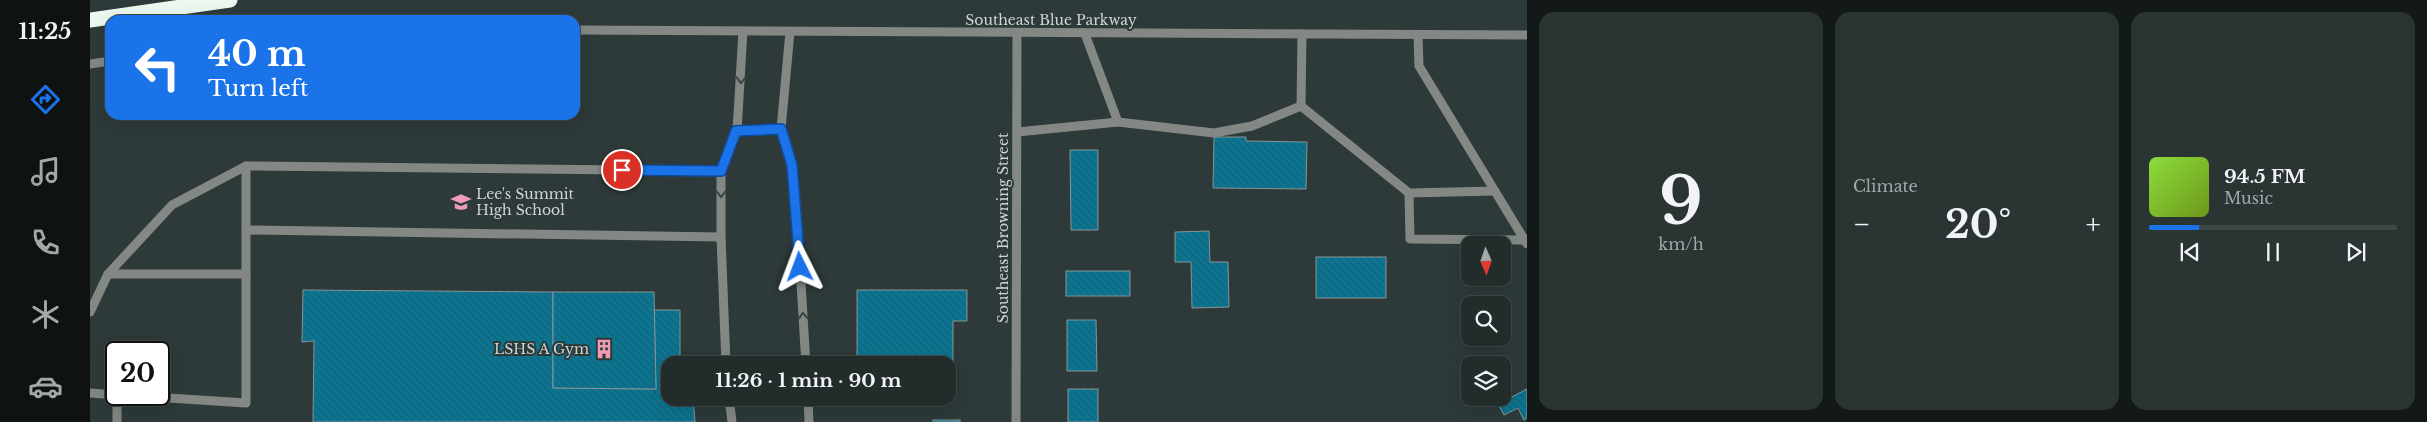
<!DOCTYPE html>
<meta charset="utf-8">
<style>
:root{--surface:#222c2b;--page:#2a3433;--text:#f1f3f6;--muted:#a2a7a9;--line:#3f4847;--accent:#1a73e8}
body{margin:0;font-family:"Libre Baskerville",serif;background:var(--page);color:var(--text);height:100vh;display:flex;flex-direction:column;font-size:19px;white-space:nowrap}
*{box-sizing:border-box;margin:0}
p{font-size:16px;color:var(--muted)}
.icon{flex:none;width:28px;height:28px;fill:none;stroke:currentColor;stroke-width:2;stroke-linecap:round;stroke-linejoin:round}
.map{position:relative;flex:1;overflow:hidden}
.side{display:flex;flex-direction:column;gap:12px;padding:12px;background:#131818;width:900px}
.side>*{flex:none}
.hud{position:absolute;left:15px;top:15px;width:475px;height:105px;border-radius:15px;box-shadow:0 5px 20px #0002,0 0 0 1px var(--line);background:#1a73e8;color:#fff;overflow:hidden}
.needle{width:32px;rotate:178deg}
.controls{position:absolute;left:1371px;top:236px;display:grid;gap:10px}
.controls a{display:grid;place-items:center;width:50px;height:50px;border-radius:10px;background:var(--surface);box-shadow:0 5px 20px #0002,0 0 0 1px var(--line);font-size:25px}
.speed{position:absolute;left:15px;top:341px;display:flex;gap:10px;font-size:25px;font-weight:700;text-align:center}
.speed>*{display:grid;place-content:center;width:65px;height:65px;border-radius:50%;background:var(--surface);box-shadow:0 5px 20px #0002,0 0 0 1px var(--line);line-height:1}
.speed .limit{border:2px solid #111;border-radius:8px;background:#fff;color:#111}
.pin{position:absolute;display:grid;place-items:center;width:42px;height:42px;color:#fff;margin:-21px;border:2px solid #fff;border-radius:50%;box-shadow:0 1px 5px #0007}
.me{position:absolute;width:55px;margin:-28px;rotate:357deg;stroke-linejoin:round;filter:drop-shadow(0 0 4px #0008)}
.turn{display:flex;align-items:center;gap:18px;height:105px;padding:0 20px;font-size:22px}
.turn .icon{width:65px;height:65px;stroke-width:2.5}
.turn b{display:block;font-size:35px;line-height:42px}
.big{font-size:38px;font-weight:700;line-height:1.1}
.side .widget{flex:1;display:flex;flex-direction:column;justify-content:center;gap:8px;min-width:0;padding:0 18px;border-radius:15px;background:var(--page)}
.side .dial{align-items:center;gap:0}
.dial b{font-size:65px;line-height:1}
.song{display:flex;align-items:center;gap:15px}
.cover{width:60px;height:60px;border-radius:8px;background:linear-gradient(135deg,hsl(90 70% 55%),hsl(80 70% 35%))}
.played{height:5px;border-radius:2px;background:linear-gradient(90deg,var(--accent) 20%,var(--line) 20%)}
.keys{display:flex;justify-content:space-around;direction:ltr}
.heat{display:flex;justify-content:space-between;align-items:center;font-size:28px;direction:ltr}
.side .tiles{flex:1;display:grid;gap:12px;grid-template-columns:repeat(3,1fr)}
.trip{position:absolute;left:571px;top:356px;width:295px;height:50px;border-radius:15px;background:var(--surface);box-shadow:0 5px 20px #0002,0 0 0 1px var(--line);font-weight:700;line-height:50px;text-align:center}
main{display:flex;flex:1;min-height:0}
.menu{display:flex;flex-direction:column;width:90px;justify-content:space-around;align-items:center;background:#0e1211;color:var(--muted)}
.menu .icon{width:35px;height:35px}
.menu .active{color:var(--accent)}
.menu b{font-size:22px;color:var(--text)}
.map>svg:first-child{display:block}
</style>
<main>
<nav class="menu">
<b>11:25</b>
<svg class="icon active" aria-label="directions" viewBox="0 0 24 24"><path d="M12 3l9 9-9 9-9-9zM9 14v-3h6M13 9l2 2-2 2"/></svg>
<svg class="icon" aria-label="music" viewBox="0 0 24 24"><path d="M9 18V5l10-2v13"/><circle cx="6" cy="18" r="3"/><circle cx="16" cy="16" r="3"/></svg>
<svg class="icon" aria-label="phone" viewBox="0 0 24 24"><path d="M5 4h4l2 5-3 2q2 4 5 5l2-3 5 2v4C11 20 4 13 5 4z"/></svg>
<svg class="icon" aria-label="climate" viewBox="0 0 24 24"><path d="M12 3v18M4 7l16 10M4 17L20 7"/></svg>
<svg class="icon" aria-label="car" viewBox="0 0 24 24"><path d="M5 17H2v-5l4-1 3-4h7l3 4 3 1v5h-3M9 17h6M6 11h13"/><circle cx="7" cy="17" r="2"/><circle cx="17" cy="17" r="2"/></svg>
</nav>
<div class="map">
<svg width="1437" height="422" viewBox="0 0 1437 422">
<defs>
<pattern id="building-back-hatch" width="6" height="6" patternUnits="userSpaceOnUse" patternTransform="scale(1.25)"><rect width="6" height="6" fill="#097693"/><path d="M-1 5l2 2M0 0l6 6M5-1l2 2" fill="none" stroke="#1e6072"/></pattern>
</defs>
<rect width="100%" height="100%" fill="#2d3a39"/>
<g fill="url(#building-back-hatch)" stroke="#87959a">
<path d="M1124,137H1156V141L1217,142L1216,189L1123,188Z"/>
<path d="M980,150H1008V230H981Z"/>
<path d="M1119,231L1120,262H1138L1139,307L1102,308L1101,262H1085V232Z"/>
<rect x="1226" y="257" width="70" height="41"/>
<rect x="976" y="271" width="64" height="25"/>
<path d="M213,290L463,292V388L566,389L564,310H590V365H580V398H603L605,422H223L224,341L212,342Z"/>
<path d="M767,290H877V321H863V389H858V365H767Z"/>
<path d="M463,292H564L566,389L463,388Z"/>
<path d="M977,320H1006L1007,371H977Z"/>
<rect x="978" y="389" width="30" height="33"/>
<path d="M1437,389V418L1434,420L1428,408L1414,415L1408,404Z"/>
<rect x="843" y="420" width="27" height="2"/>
</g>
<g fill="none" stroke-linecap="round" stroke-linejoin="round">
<g stroke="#838884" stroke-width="9">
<path d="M485,30L1437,35"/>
<path d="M700,32L691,129L702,165L706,201L716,365"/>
<path d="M995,34L1028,122L1124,133L1162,126L1211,106"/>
<path d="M1212,34L1211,106L1319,193"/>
<path d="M1328,35L1329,66L1437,244"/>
<path d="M0,64L20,61"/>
<path d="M647,131L691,129"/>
<path d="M927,132L1028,122"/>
<path d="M1405,191L1319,193L1320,239L1434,240"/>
<path d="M156,230V166"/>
<path d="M18,274H156V403L32,395"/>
<path d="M156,274V230L631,237"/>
<path d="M0,312L18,274L82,205L156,166L631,171"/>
<path d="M636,365L631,237V171L647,131L653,31"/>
<path d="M0,393L26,395"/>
<path d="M639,398L642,422"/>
<path d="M718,398L719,422"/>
<path d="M27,422V395"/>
<path d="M926,422L927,33"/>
</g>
<path stroke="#ecf8f0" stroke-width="15" d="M0,20L140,0"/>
</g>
<defs><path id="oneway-chevron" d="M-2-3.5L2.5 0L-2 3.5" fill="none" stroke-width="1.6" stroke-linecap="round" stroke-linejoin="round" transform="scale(1.25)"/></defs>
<g stroke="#3a4644">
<use href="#oneway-chevron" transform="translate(651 80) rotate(92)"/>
<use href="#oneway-chevron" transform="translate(631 194) rotate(90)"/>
<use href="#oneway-chevron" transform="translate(713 316) rotate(-93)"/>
</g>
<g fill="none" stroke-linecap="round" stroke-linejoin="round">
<defs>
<path id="route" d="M532,170L631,171L646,131L691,129L702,165L710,267"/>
</defs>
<use href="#route" stroke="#114b97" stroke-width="12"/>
<use href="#route" stroke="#1a73e8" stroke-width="9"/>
</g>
<defs>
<symbol id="school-bare" viewBox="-9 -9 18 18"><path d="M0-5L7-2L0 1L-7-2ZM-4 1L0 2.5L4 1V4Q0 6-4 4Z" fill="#ef9ab8" stroke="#2d3a39" stroke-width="2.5" paint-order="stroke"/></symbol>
<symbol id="building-bare" viewBox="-9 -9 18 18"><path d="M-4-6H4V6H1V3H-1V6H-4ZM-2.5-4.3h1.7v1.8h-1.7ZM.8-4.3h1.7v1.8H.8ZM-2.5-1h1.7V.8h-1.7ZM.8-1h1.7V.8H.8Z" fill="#ef9ab8" stroke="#2d3a39" stroke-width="2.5" paint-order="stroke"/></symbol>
</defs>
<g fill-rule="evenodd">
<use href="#school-bare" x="357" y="188" width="28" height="28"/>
<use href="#building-bare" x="500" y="335" width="28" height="28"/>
</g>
<g text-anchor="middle" stroke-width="4" stroke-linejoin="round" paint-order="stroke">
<g font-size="14" fill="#cdd5d4" stroke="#2d3a39">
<text x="961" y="25">Southeast Blue Parkway</text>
<text transform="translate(913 228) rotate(-90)" y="5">Southeast Browning Street</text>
</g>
<g font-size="14" fill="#cdd5d4" stroke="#2d3a39" text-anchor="start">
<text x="386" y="199">Lee's Summit<tspan x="386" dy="16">High School</tspan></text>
<text x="499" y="354" text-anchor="end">LSHS A Gym</text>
</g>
</g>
</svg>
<div class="controls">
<a><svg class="needle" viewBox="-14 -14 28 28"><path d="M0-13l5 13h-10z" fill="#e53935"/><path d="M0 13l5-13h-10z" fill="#a2a7a9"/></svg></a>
<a><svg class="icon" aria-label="search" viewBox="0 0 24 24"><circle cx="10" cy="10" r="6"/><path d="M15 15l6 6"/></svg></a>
<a><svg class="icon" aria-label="layers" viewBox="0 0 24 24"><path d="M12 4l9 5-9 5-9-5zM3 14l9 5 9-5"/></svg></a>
</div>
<div class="speed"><div class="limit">20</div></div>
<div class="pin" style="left:532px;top:170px;background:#d93025"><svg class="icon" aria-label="arrive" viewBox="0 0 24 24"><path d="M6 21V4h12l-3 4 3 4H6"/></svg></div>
<svg class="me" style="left:710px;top:267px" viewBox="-20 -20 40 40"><path d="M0-17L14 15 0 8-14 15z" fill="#1a73e8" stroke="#fff" stroke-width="4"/></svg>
<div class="trip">11:26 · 1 min · 90 m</div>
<div class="hud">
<div class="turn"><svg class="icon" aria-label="left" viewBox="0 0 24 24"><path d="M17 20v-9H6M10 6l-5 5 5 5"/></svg><div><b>40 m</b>Turn left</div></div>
</div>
</div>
<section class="side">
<div class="tiles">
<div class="widget dial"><b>9</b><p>km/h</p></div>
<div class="widget"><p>Climate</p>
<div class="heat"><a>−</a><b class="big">20°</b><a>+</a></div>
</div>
<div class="widget">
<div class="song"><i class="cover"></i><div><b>94.5 FM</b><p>Music</p></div></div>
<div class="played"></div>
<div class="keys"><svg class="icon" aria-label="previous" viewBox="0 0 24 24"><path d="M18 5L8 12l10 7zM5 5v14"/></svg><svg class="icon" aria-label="pause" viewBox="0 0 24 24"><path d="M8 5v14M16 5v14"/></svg><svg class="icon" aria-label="next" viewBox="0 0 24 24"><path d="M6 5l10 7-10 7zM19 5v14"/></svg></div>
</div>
</div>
</section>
</main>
